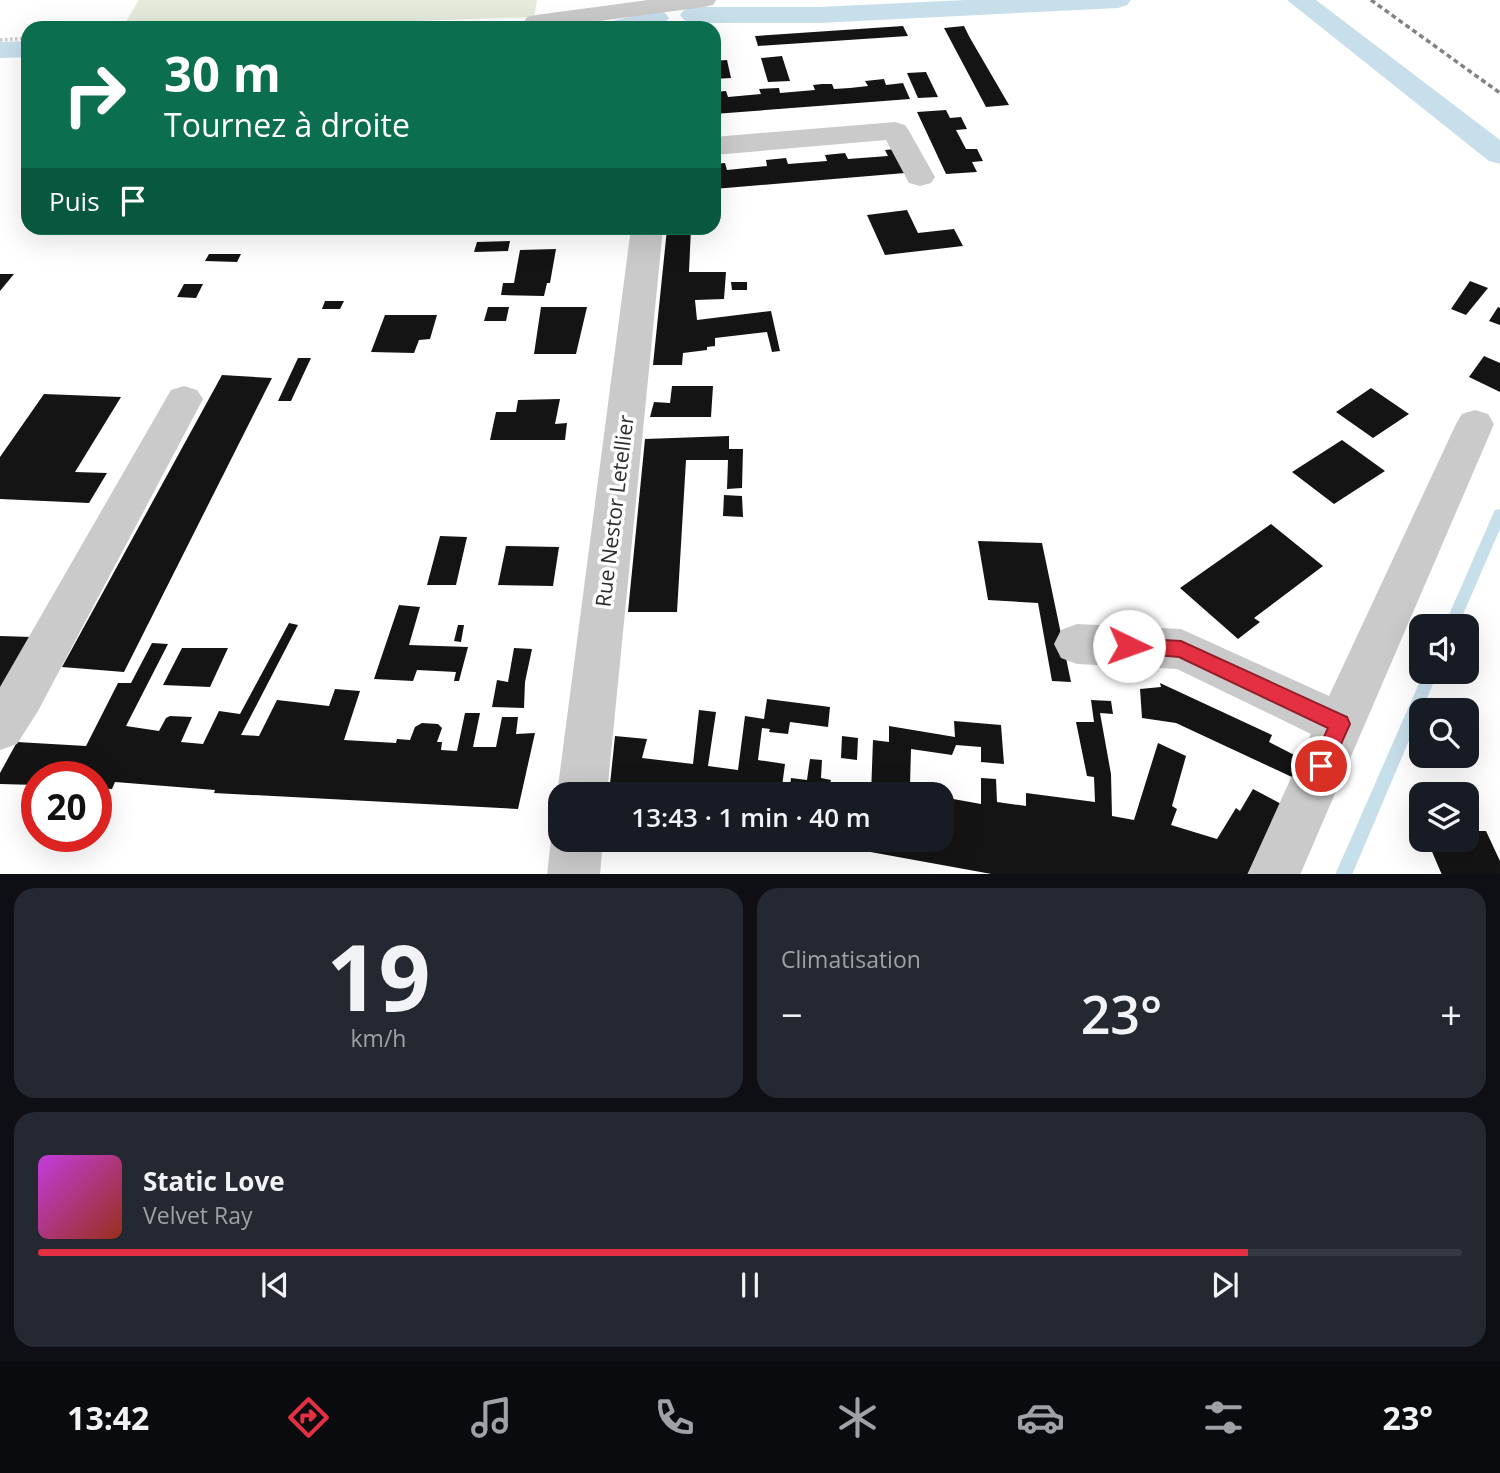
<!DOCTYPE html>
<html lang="fr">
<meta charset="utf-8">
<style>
:root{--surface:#171b24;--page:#242831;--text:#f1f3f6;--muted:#9ea1a6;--line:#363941;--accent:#e43042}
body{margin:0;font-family:"Open Sans",sans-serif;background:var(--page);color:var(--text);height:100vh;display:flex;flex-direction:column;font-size:26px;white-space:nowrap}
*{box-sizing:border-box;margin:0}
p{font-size:23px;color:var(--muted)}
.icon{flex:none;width:38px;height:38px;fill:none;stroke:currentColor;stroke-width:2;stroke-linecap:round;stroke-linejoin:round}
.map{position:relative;height:874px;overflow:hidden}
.details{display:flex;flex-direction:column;gap:14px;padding:14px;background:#0d0f14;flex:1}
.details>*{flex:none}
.hud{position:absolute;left:21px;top:21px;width:700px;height:214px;border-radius:21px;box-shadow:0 7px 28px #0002;background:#0b6e4f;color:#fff;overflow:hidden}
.buttons{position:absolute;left:1409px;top:614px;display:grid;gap:14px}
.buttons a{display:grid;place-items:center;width:70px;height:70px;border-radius:14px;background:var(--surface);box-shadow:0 7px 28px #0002;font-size:35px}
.speed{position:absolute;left:21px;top:761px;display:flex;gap:14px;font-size:35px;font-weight:700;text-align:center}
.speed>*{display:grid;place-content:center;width:91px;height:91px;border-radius:50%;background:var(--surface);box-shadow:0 7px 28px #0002;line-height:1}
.speed .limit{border:10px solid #d22;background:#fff;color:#111}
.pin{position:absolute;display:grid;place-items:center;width:60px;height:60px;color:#fff;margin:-30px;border:4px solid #fff;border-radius:50%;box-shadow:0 2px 7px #0007}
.me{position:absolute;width:77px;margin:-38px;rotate:93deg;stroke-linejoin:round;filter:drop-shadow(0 0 5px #0008)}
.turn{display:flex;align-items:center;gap:24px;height:147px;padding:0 28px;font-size:32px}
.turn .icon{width:91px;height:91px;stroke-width:2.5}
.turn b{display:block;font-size:49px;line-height:60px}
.then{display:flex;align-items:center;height:66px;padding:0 28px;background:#0003;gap:14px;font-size:26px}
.big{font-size:52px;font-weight:600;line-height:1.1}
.details .tile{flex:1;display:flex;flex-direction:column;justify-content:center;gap:10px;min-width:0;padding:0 24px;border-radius:21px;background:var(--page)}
.details .dial{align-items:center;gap:0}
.dial b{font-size:91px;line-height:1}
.song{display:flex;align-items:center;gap:21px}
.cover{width:84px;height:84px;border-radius:10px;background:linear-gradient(135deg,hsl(290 70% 55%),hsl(10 70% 35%))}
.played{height:7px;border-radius:4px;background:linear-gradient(90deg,var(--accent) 85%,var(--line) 85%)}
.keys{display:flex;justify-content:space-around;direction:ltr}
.heat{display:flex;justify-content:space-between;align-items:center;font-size:38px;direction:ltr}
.details .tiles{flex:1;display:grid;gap:14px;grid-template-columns:1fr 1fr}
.tile:last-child{grid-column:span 2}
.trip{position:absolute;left:548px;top:782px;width:406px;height:70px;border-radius:21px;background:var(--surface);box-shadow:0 7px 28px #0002;font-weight:600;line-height:70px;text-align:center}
.tabs{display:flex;height:112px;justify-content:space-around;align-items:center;background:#090b0e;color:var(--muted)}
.tabs .icon{width:49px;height:49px}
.tabs .on{color:var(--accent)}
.tabs b{font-size:32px;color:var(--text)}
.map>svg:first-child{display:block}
</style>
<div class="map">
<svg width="1500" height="875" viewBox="0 0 1500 875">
<rect width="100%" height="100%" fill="#fff"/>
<path fill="#e4ebdb" d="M139,0H537L534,17L213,28H122Z"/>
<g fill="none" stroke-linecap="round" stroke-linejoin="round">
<g fill="#c7deeb" fill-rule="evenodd">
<path d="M1500,509V529L1458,626H1444L1493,514L1495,510Z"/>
<path d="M1424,672H1438L1352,875H1335Z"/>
</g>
<g fill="#c7deeb" fill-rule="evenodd">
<path d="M966,0H1131L1127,5L1118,8L819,23H693L684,20L680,15L684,10L693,7H819Z"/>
<path d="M1287,0H1316L1500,140V164L1489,161Z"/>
<path d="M656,10L665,13L669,18L665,23L648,28H605L609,22Z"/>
<path d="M28,41V57L0,58V42Z"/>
</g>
</g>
<g fill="#141414">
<path d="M903,26L908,36L758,46L755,36Z"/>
<path d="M964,26L970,38L1009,105L986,107L944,28Z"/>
<path d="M782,56L790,81L768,82L761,58Z"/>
<path d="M727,60L731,78L714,79V61Z"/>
<path d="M926,72L938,97L918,98L907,73Z"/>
<path d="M884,79L886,85L903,83L910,99L714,114V92L726,91L728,97L761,94L759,89L779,88L780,93L815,90L813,85L822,84H832L834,89L850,88L868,86L865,81Z"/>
<path d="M946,110L950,118L961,117L967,129L956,130L966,149H977L983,161L972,162L977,172L946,174L917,112Z"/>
<path d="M895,149L905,173L714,189V164L725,163L727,170L767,166L766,160L786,158L788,164L827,161L825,155L845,153L848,159L888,156L885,150Z"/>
<path d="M907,210L918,233L954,229L963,246L885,255L867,215Z"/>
<path d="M691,228L689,272H726L724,299L695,300L697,320L771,311L780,351L772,352L767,332L715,338V346L707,347V350L683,353L682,365H653L667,229Z"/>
<path d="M510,241L508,251L474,252L477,242Z"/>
<path d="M556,249L550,283H547L544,296L501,295L503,283H514L520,250Z"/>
<path d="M209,254H241L237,262L205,261Z"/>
<path d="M0,274H14L0,291Z"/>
<path d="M1470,281L1488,288L1466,315L1451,309Z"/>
<path d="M731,282H747V290H732Z"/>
<path d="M184,284H203L196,298L177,297Z"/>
<path d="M325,301H344L340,309H322Z"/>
<path d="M488,307H509L506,321H484Z"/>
<path d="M541,307H587L576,354H534Z"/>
<path d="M1498,307L1500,308V325L1489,321Z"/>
<path d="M385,315H437L430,339L419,340L414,353L371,352Z"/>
<path d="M1484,356L1500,363V392L1469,377Z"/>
<path d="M298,358H311L291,401H278Z"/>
<path d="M222,375L272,378L124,672L62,667Z"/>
<path d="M672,386H713L711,417H650L654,402L670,403Z"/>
<path d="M1371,388L1409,414L1373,438L1336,412Z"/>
<path d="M44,394L121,397L75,472L107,473L89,503L0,499V457Z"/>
<path d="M560,399L555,424L567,423L565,440H490L496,412H516L518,400Z"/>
<path d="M729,436V449H743L742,488L727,489L728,460H686L677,612H628L645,439Z"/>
<path d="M1342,440L1385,471L1334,504L1292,472Z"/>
<path d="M724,495L742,496L743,517L723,516Z"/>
<path d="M1271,524L1323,566L1254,618L1260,622L1238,639L1180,588Z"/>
<path d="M440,536L467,537L456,585H427Z"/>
<path d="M978,541L1042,543L1071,682L1052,681L1038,603L988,600Z"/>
<path d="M506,546L559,547L553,586L498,585Z"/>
<path d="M399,605L420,607L409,645L468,647L459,681H454L456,672L417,670L413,681L374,679Z"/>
<path d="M289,623L298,625L241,735L259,736L277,700L329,706L335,689L360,691L344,740L396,743L397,739L410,740L415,727L422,723L438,724L442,728L437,742H442L441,750L457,751L465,713H480L473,747H496L502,717H518L516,734L535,733L518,809L214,793L215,790L115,782L112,789L96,788V777H37V785L0,784V773L17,742L86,746L118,683H131L152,643L168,644L126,726L159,731L166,718L170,716L192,717L181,742L203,744L219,711L240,714Z"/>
<path d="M458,625H464L461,642L454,641Z"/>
<path d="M0,636L32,637L0,696Z"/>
<path d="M182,648H228L210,687L163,685Z"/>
<path d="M514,648L532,649L525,682L524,708L492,707L497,680L508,682Z"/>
<path d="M1160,683L1272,735L1269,742L1304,760L1294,778L1176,723L1142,718L1140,689L1161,687Z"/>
<path d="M767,699L830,707L828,727L790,722L788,734L769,732L770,729L762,728L758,760L785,764L781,794H609L615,736L647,739L642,758L693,764L699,710L716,712L708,766L738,770L745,716L764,719Z"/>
<path d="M1091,700L1111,701L1113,714L1100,713L1111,774L1112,816L1134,820L1158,743L1186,756L1172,806L1177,809L1171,825L1217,839L1236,808L1240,811L1253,789L1287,807L1254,875H997L810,841L942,840V797L981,804V778L996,779L997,802L1026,806V793L1095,802L1094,777L1087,776L1076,722H1094Z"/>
<path d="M954,721L1001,725L1004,764L981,762V747L956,745L952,755L911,749L910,786L918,788V794H871L873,740L889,742V726L955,737Z"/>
<path d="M842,736L858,738L857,760L841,758Z"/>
<path d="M810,759L822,760L821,778L831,780L829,788L870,794H789L791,778L807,780Z"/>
<path d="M1466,831H1486L1500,861V875H1442L1427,840H1466Z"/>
</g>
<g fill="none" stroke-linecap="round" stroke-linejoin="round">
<g stroke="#cacaca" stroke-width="3.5" stroke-dasharray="2.5 2.5" stroke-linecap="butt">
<path d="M213,28L510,23"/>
<path d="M0,40L28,38"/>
</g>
<g fill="#cacaca" fill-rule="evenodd">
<path d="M648,0H716L713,5L704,7L547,28L527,27L524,22L527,17L536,15Z"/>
<path d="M895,122L905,125L909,131L935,177L931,183L920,186L909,183L886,140L714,155V137Z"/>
<path d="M631,228H663L607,794H560V801L557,794Z"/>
<path d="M184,386L197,390L203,399L38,711L17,744L0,750V687L171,390Z"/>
<path d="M1475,410L1488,414L1494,424L1300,875H1247L1311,734L1177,669L1077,664L1061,658L1054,644L1061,630L1077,624L1181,629L1329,696L1456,424L1462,414Z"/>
<path d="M560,821V840H603L600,875H547L551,840Z"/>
</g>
<path stroke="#828282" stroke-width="3.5" stroke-dasharray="5 3.5" stroke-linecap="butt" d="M1371,0L1500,93"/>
</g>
<path fill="#e43042" stroke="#941f2b" stroke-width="2" d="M1129,638L1181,641L1347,717L1350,724L1328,773L1321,776L1314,773L1311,766L1328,728L1179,657L1122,652L1119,646L1122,641Z"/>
<g text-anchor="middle" stroke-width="7" stroke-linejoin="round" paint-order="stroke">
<g font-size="21" fill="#2d2d2d" stroke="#fff">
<text transform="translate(615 511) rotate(-83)" y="7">Rue Nestor Letellier</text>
</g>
</g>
</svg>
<div class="buttons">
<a><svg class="icon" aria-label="sound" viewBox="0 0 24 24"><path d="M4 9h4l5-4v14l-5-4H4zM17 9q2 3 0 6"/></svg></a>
<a><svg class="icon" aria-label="search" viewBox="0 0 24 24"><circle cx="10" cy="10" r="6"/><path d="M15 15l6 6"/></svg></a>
<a><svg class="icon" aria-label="layers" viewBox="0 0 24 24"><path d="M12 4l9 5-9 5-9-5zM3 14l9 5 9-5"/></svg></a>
</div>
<div class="speed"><div class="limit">20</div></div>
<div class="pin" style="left:1321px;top:766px;background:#d93025"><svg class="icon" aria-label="arrive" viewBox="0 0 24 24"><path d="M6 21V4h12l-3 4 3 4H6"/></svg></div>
<svg class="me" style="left:1129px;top:646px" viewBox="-20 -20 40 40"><circle r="19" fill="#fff"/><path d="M0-13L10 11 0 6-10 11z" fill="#e43042"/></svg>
<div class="trip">13:43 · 1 min · 40 m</div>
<div class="hud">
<div class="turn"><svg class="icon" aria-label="right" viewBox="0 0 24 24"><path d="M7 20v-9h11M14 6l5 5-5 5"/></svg><div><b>30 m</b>Tournez à droite</div></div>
<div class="then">Puis<svg class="icon" aria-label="arrive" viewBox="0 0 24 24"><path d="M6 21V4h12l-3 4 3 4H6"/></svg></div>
</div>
</div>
<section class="details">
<div class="tiles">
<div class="tile dial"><b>19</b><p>km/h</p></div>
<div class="tile"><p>Climatisation</p>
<div class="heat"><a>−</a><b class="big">23°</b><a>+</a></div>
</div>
<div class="tile">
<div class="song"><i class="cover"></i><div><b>Static Love</b><p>Velvet Ray</p></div></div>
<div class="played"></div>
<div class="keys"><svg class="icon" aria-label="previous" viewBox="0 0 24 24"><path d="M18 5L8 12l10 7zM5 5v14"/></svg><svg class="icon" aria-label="pause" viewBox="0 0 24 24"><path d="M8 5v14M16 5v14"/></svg><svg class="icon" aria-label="next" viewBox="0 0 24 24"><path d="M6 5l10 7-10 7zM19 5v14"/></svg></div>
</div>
</div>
</section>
<nav class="tabs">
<b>13:42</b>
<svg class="icon on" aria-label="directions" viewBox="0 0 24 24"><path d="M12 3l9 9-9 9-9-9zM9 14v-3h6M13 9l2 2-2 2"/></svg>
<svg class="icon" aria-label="music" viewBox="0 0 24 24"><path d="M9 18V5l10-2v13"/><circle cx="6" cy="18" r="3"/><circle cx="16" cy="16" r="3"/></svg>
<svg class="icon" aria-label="phone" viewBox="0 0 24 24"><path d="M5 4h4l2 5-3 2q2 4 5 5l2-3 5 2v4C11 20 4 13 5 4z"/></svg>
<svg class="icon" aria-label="climate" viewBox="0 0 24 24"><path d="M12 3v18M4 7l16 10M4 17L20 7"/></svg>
<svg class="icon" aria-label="car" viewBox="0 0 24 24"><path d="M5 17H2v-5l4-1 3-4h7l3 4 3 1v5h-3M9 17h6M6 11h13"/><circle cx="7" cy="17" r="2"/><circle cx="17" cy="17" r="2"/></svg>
<svg class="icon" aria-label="filters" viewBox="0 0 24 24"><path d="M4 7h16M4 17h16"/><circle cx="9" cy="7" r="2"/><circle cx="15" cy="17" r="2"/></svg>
<b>23°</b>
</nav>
